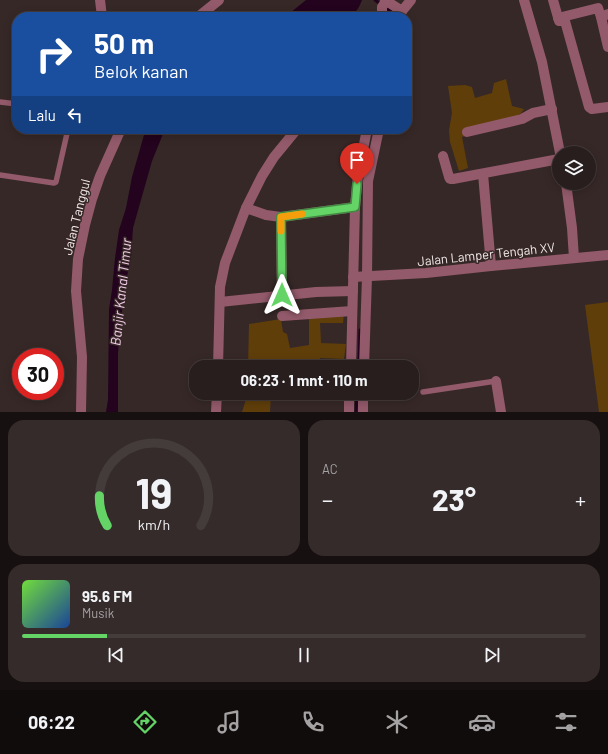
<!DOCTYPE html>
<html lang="id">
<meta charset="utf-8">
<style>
:root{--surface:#281e1d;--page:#342b2a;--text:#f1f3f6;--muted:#a5a2a4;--line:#443c3b;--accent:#65d467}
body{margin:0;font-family:Barlow,sans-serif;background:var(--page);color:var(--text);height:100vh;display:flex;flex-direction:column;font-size:15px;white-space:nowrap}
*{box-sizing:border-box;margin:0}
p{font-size:13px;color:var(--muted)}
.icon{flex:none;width:22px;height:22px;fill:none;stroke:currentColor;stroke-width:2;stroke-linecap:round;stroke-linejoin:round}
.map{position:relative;height:412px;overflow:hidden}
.details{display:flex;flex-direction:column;gap:8px;padding:8px;background:#161010;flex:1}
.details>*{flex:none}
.guide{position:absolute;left:12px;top:12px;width:400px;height:122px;border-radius:16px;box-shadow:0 2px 10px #0003,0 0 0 1px var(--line);background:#1a4fa0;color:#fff;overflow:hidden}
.fabs{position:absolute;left:552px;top:146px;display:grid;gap:8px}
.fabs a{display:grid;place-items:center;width:44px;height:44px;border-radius:50%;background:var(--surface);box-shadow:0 2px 10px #0003,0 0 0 1px var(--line);font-size:20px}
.speed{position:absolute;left:12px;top:348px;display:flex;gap:8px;font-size:20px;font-weight:700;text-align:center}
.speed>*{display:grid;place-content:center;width:52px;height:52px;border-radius:50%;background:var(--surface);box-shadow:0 2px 10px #0003,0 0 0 1px var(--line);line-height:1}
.speed .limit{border:6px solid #d22;background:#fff;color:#111}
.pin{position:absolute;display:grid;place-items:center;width:34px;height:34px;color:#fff;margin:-41px -17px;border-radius:50% 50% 50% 0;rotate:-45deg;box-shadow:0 0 4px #0007}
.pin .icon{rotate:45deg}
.me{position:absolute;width:44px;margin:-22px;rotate:0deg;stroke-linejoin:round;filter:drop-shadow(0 0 3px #0008)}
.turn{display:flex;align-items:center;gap:14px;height:84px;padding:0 16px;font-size:18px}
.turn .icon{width:52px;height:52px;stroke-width:2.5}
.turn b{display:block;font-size:28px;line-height:34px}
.then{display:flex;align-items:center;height:38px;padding:0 16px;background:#0003;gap:8px;font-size:15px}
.big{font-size:30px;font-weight:700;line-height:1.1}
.details .card{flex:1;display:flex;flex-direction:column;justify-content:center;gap:6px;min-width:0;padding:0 14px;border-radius:16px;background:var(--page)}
.details .dial{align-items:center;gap:0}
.dial svg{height:104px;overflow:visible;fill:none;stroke:var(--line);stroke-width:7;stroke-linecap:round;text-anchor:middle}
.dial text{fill:var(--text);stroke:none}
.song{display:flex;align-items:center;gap:12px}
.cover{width:48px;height:48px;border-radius:6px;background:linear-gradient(135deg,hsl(100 70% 55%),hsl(220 70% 35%))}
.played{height:4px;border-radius:2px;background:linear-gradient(90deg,var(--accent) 15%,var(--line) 15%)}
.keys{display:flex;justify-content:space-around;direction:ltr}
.heat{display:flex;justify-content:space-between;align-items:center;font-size:22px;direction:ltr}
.details .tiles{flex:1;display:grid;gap:8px;grid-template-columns:1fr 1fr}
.card:last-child{grid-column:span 2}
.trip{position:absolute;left:189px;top:360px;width:230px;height:40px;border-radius:16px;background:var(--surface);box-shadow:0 2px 10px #0003,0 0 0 1px var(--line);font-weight:700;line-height:40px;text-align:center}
.menu{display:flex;height:64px;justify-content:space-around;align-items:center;background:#100c0c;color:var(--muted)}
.menu .icon{width:28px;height:28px}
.menu .active{color:var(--accent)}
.menu b{font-size:18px;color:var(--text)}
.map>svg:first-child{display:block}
</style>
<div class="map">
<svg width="608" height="412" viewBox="0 0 608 412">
<rect width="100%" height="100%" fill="#362827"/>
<g fill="#5f3e0a">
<path d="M506,79L512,106L524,109L517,119L462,137L468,168L459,171L450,142L449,130L452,113L448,86L465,85L472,87L475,98L492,93L494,83Z"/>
<path d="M608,302V412H599L585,305Z"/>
<path d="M344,313L343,323H320L321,343L346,344L344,359L320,358V367H248L249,324L281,319L283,332L287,334L290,348L309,345V314Z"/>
<path d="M248,393H271L270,412H242Z"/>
</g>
<g fill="#23031d">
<path d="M306,0H362C360,5 358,10 354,13C343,20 299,17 285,17Z"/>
<path d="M147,129H165L152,161L133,228L131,258L124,290L118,353V412H106L108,400L109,309L112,290L115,258L119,230L126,208L132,177L144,135Z"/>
</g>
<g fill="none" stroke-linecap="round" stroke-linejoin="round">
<g stroke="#23031d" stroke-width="3">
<path d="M375,0L392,12L394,17"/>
<path d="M366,169V156"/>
<path d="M359,367L360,330"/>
<path d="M356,412L357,393"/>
</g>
<g stroke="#935a6b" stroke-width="5.5">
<path d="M0,102L17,104"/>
<path d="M0,175L54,183L56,182L68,129"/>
<path d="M423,392L496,381"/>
</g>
<g stroke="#935a6b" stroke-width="10">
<path d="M100,0L102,17"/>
<path d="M385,0L402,11"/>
<path d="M524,0L542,62L560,153"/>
<path d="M553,0L559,21H565L589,107L592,109L608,107"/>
<path d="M402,11L411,0"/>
<path d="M198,17L219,0"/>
<path d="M382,17V7L386,1"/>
<path d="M601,17L608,47"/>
<path d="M558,18L598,8L601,17L608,14"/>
<path d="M467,132L522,119L533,113L552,109"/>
<path d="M443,156L449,177L450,179H453L559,159"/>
<path d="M483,174L491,266"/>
<path d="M566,183L572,228L574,258"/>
<path d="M246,208L266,215L281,217L355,207"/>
<path d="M281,217L282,295"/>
<path d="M353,277L426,273L491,266L608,255"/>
<path d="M220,302L316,292L353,291"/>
<path d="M282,316L352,311"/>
<path d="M218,367L220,287L225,263L246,208L262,176L274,157L297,129"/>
<path d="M351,367L355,207L358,175L367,129"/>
<path d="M364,367L367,277L368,181L379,129"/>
<path d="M496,381L501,412"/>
<path d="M81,412L82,357L76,291L78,259L85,225L92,199L100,176L121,129"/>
<path d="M216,412L217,393"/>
<path d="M349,412V393"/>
<path d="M363,412V393"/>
</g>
</g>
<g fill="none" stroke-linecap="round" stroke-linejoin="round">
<defs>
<path id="route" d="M282,295L281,217L355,207L357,184"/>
</defs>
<use href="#route" stroke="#428a43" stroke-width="10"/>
<use href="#route" stroke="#65d467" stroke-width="7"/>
<path stroke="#f59e0b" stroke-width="7" d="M281,231V217L302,214"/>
</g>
<g text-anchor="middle" stroke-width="3" stroke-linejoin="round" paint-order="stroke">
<g font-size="13" fill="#f2e9e8" stroke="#362827">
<text transform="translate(76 217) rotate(-76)" y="5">Jalan Tanggul</text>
<text transform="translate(486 254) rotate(-6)" y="5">Jalan Lamper Tengah XV</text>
</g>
<g font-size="14" font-style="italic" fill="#f4cce9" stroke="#362827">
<text transform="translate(121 292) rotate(-84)" y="5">Banjir Kanal Timur</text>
</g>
</g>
</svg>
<div class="fabs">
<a><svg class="icon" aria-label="layers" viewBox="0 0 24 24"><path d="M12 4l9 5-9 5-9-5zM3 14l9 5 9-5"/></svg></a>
</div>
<div class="speed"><div class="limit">30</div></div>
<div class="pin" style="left:357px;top:184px;background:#d93025"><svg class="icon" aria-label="arrive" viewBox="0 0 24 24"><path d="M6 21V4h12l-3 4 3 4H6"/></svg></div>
<svg class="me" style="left:282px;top:295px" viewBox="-20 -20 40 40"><path d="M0-17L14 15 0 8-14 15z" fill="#65d467" stroke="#fff" stroke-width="4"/></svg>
<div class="trip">06:23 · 1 mnt · 110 m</div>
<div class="guide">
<div class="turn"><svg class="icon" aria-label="right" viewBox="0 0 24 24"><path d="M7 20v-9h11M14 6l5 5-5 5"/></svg><div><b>50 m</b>Belok kanan</div></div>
<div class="then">Lalu<svg class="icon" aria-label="left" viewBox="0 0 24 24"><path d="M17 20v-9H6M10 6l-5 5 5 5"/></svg></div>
</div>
</div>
<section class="details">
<div class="tiles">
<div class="card dial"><svg viewBox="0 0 100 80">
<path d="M14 69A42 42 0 1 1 86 69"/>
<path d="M14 69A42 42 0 0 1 8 46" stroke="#65d467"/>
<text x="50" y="56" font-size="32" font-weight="700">19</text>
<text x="50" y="72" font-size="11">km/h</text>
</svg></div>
<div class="card"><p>AC</p>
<div class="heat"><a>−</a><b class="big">23°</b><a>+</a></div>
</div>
<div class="card">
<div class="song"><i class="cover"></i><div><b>95.6 FM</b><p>Musik</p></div></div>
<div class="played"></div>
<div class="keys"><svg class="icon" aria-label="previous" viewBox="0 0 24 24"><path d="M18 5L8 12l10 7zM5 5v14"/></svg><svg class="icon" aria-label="pause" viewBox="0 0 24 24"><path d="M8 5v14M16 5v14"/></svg><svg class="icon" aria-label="next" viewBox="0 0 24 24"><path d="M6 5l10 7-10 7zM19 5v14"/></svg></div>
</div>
</div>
</section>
<nav class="menu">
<b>06:22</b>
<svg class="icon active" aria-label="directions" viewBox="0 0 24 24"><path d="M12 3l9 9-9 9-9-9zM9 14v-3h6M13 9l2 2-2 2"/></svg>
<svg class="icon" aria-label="music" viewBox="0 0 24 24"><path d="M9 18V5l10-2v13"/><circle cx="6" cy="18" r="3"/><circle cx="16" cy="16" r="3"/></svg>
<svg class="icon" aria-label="phone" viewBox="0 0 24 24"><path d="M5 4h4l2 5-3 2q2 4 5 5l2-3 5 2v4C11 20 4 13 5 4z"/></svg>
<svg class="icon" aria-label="climate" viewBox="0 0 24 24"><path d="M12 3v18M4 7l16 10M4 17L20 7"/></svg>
<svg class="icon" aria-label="car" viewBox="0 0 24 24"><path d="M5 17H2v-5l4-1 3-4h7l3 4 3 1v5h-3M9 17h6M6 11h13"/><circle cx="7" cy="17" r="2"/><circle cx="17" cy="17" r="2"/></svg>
<svg class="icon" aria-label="filters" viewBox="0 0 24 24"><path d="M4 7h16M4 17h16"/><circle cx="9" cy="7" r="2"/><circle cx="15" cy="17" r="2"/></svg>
</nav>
